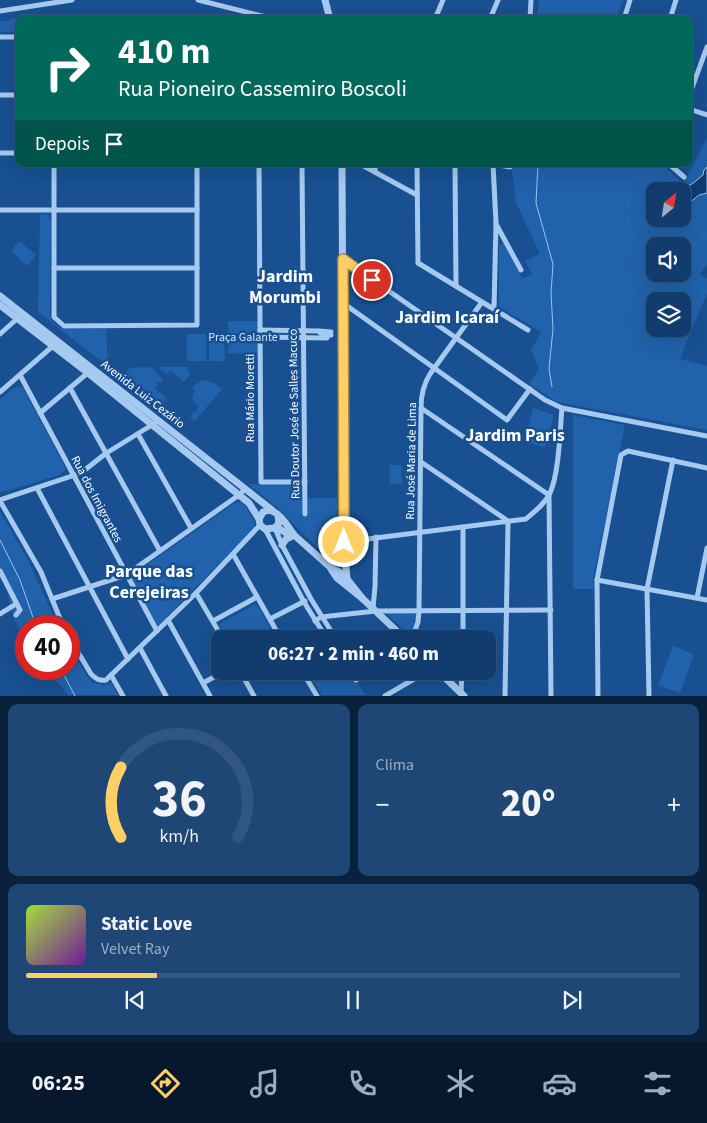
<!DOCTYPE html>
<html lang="pt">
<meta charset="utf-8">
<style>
:root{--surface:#123c6d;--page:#1f4775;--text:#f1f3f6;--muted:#9cadc2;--line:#315680;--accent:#ffcf65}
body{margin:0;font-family:"Source Sans 3",sans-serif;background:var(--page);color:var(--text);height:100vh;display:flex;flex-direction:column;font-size:19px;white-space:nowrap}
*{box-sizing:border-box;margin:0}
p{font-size:16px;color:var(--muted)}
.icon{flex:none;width:28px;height:28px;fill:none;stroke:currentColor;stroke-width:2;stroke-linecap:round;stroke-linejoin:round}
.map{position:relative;height:696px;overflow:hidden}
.sheet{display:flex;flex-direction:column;gap:8px;padding:8px;background:#0a213c;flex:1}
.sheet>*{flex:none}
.top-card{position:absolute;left:15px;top:15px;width:678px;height:152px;border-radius:10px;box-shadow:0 5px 20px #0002,0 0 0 1px var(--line);background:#00695c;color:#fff;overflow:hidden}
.needle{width:32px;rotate:30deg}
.fabs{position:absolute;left:646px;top:182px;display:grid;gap:10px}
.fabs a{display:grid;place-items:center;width:45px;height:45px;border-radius:10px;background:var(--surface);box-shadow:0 5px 20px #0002,0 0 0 1px var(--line);font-size:25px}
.speed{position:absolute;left:15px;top:615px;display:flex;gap:10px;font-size:25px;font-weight:700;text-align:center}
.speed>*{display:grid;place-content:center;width:65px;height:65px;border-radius:50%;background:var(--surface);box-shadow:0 5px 20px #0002,0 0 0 1px var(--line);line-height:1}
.speed .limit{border:8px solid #d22;background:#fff;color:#111}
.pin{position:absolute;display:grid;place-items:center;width:42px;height:42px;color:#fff;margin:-21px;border:2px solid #fff;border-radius:50%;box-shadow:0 1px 5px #0007}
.me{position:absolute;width:55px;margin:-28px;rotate:0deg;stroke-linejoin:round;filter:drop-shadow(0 0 4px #0008)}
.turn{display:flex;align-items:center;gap:18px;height:105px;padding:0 20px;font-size:22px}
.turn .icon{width:65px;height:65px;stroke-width:2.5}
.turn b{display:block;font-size:35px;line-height:42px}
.then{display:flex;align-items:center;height:48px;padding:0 20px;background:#0003;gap:10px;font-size:19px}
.big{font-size:38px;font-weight:800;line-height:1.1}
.sheet .card{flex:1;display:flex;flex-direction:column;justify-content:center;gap:8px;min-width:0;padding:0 18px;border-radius:10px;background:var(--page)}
.sheet .dial{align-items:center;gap:0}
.dial svg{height:130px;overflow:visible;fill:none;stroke:var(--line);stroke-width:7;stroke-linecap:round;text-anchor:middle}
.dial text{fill:var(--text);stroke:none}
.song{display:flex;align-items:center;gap:15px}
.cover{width:60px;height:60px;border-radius:8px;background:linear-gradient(135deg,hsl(80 70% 55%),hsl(280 70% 35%))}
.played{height:5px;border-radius:2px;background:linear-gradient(90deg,var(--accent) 20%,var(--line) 20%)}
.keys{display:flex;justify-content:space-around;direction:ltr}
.heat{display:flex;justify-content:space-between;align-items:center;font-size:28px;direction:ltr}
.sheet .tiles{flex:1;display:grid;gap:8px;grid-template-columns:1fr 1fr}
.card:last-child{grid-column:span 2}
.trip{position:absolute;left:211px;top:630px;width:285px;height:50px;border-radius:10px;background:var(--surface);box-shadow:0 5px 20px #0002,0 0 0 1px var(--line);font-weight:800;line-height:50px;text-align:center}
.tabs{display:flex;height:80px;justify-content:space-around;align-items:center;background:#07182c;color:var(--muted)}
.tabs .icon{width:35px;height:35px}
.tabs .on{color:var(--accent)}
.tabs b{font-size:22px;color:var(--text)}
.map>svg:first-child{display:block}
</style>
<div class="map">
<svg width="707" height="696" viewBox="0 0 707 696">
<rect width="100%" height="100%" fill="#185091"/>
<g fill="#2062ab" fill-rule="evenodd">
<path d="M539,0H627L622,1L616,19H537Z"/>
<path d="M10,19H19V32H0V21H10Z"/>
<path d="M707,138V264L700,274L707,279V293L680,359L707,366V430L557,402L529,384L539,369L531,350L541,332L499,307V245L503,243L522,278L532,274L525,261L540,254L516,203L511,164H662L683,184ZM655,191H682V219H655ZM655,246H682V274H655ZM655,301H682V329H655Z"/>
<path d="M40,214L48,215L51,221L50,316L53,322L62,329H106L108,362L101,361L38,312Z"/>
<path d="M19,241L36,255L27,266L11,251Z"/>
<path d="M228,321H258V354L228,353Z"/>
<rect x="187" y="334" width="19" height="27"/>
<path d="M209,336H224L225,361H209Z"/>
<path d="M147,367L153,369L163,379L160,383L157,381L156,383L158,385L155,389L167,398L159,409L120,378L130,368Z"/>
<path d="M160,367H186L190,372V375L184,382L171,371L167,374L160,369Z"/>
<path d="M204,380L214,383L222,389L195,421L190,417L194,411L196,412L199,406L192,399L193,397L192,396L195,391L192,388L199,382Z"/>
<path d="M20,386L23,388L65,467V470L60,475L3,492L0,491V399L14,388Z"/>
<path d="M533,408L554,415L545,448L525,441Z"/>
<path d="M573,415L625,425L593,580L594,589H573Z"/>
<path d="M389,465H401L402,484H390Z"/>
<path d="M248,484H303V515H308V498H337L338,564L321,551L278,508Z"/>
<path d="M241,502L245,505L255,523L254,528L157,627L130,577L216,516L235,503Z"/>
<path d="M0,512L28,560L58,626H26V642L14,619L10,605L8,589L0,570Z"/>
<path d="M254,605L258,606L276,639H227L219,624Z"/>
<path d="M386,613H416V621L411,637Z"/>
<path d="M673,646L694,654L680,693L658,685Z"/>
<path d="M69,647L91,682L103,685L112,684L118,695H68L46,669H69Z"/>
<path d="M320,671H350L365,695H322L310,676Z"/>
</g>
<path fill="#0f3b6f" stroke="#99c5f2" d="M707,167V193L699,195L688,204L683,202L682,191H677L692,184L703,175L704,170Z"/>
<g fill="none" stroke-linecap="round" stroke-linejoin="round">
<g stroke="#99c5f2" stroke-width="1">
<path d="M538,164L536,203L553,264L551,293L553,329L549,369L552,387"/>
<path d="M0,540L20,580L36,626"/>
<path d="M61,669L75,696"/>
</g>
<g stroke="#a6c9f0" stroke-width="5">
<path d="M198,0L274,19"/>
<path d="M0,11L72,0"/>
<path d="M435,19L443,0"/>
<path d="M490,19L498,0"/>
<path d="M530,19L531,0"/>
<path d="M624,19L630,0"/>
<path d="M670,19L676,0"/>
<path d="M0,37H19"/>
<path d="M0,95H19"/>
<path d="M689,96L707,47"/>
<path d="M689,109L707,115"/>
<path d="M0,153H19"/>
<path d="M54,164V317L64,326L197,325V164"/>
<path d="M259,164L261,482H305"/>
<path d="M302,164L305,514"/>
<path d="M360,164L417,195"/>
<path d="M417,164L418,263L528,330"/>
<path d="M455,164L456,286"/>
<path d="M493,164L496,223L494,309"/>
<path d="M494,164L510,167"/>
<path d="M669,164L684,177"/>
<path d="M375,172V164"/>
<path d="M0,210H197"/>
<path d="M496,224L521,270"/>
<path d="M343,259L545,400L562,408L707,436"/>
<path d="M54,268H197"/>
<path d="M343,303L507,420L530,389"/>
<path d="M260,330L318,331L323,335H331"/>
<path d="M319,331L331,332"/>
<path d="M0,334L19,317"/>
<path d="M260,337L327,338"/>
<path d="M20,375L157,631"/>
<path d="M70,388L160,551"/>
<path d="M0,392L54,345"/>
<path d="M421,408L549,495L551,696"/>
<path d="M40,413L90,371"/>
<path d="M138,434L191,528"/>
<path d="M421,462L508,521L505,696"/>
<path d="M37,488L128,659"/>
<path d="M0,500L81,473L105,454L155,423"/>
<path d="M0,501L41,572L63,626"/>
<path d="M275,528L282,545L311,599L336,639"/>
<path d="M265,529L304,602L327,639"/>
<path d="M344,542L526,519C535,511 545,504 550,493C559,474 560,430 562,408"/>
<path d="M233,554L281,639"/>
<path d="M0,571L20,610L16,615"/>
<path d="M597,580L707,600"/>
<path d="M196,593L223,639"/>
<path d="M697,598L707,548"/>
<path d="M52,599L126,575L239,495L245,489"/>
<path d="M373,608L375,587L376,537"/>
<path d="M0,614L16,604"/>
<path d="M270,619L305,601"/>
<path d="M168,620L210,696"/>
<path d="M213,621L257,597"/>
<path d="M315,621L321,617L376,611L551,610"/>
<path d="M69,637L91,674C96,679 99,681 106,680L196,593L260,525"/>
<path d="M412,639L418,622L419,611L421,408C421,395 423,385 430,374L482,302"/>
<path d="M463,639V527"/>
<path d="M140,648L166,696"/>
<path d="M240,671L254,696"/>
<path d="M302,671L317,696"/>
<path d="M111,675L123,696"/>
<path d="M356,680L371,671"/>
<path d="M450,682L458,671"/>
<path d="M203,683L225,671"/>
<path d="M461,693L462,671"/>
<path d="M385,696L421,675L425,671"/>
<path d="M598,696L597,580L621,455L628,451L707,468"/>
<path d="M649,696L647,589L673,460"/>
</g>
<g stroke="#a6c9f0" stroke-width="7">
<path d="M325,0L330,19"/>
<path d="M342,164L344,547L347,578"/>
<path d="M0,296L272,510"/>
<path d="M0,305L88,373L239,495L249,503L259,519"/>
<path d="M278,516L279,523L275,528L265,529L260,525L259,519L263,512L269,510C280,512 288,527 294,535L331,568L343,574L362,598"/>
<path d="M276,527L288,534L292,533"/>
<path d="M282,545L286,539L294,535"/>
<path d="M331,569L337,578L362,598L405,639"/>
<path d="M438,671L464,696"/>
</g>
</g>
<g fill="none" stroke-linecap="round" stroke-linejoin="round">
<defs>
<path id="route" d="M344,542L343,259L372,280"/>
</defs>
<use href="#route" stroke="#a68742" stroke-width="12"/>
<use href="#route" stroke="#ffcf65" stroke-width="9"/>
</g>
<g text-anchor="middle" stroke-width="5" stroke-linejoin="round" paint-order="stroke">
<g font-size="12" fill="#cde3fb" stroke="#185091">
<text x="243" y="341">Praça Galante</text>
</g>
<g font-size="12" fill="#fff" stroke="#185091">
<text transform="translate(143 394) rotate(38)" y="4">Avenida Luiz Cezário</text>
<text transform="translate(250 398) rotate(-90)" y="4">Rua Mário Moretti</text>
<text transform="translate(294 414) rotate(-91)" y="4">Rua Doutor José de Salles Macuco</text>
<text transform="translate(411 461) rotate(-89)" y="4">Rua José Maria de Lima</text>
<text transform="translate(97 499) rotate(62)" y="4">Rua dos Imigrantes</text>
</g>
<g font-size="18" font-weight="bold" fill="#fff" stroke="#185091">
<text x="285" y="282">Jardim<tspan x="285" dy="21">Morumbi</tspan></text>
<text x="447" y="323">Jardim Icaraí</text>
<text x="515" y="441">Jardim Paris</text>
<text x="149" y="577">Parque das<tspan x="149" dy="21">Cerejeiras</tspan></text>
</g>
</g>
</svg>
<div class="fabs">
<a><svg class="needle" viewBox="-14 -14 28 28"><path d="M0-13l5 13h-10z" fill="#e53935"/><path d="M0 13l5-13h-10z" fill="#9cadc2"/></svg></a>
<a><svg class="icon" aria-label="sound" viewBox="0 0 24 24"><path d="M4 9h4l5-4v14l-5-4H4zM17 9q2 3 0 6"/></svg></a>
<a><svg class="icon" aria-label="layers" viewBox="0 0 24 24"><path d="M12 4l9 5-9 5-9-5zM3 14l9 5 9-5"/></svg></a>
</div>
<div class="speed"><div class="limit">40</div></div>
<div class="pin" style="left:372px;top:280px;background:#d93025"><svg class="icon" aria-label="arrive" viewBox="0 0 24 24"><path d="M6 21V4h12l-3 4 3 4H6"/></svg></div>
<svg class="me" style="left:344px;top:542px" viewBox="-20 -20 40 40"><circle r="17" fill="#ffcf65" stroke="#fff" stroke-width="3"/><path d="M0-11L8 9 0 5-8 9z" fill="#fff"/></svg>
<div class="trip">06:27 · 2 min · 460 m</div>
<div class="top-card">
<div class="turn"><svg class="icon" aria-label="right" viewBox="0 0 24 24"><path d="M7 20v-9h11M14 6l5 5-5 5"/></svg><div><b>410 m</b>Rua Pioneiro Cassemiro Boscoli</div></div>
<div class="then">Depois<svg class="icon" aria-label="arrive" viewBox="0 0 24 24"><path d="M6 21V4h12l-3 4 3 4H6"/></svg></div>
</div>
</div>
<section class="sheet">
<div class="tiles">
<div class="card dial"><svg viewBox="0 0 100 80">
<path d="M14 69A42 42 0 1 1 86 69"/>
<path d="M14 69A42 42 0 0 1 14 26" stroke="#ffcf65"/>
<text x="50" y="56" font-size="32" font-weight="700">36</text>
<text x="50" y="72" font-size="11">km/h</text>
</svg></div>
<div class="card"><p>Clima</p>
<div class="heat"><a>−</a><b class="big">20°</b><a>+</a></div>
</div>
<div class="card">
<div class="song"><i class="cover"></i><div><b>Static Love</b><p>Velvet Ray</p></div></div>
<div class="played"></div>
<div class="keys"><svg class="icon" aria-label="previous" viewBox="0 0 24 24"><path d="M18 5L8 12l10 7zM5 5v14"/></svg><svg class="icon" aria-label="pause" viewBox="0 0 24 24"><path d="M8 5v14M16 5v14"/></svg><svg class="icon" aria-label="next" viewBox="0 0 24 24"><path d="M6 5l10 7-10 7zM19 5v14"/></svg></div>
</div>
</div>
</section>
<nav class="tabs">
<b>06:25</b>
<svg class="icon on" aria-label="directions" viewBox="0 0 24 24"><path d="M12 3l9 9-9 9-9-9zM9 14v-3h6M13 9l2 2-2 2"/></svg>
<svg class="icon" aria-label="music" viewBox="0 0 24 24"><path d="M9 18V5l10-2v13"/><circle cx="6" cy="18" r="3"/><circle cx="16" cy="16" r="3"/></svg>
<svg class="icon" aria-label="phone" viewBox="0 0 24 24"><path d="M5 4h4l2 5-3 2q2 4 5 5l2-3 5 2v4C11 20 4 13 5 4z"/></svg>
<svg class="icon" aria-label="climate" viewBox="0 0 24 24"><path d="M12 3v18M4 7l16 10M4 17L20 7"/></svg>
<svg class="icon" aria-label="car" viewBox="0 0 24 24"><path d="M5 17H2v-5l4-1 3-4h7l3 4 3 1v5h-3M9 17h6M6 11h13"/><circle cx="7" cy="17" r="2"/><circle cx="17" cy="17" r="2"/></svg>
<svg class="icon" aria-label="filters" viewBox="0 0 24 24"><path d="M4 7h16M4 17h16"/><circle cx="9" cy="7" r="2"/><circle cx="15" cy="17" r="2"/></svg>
</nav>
